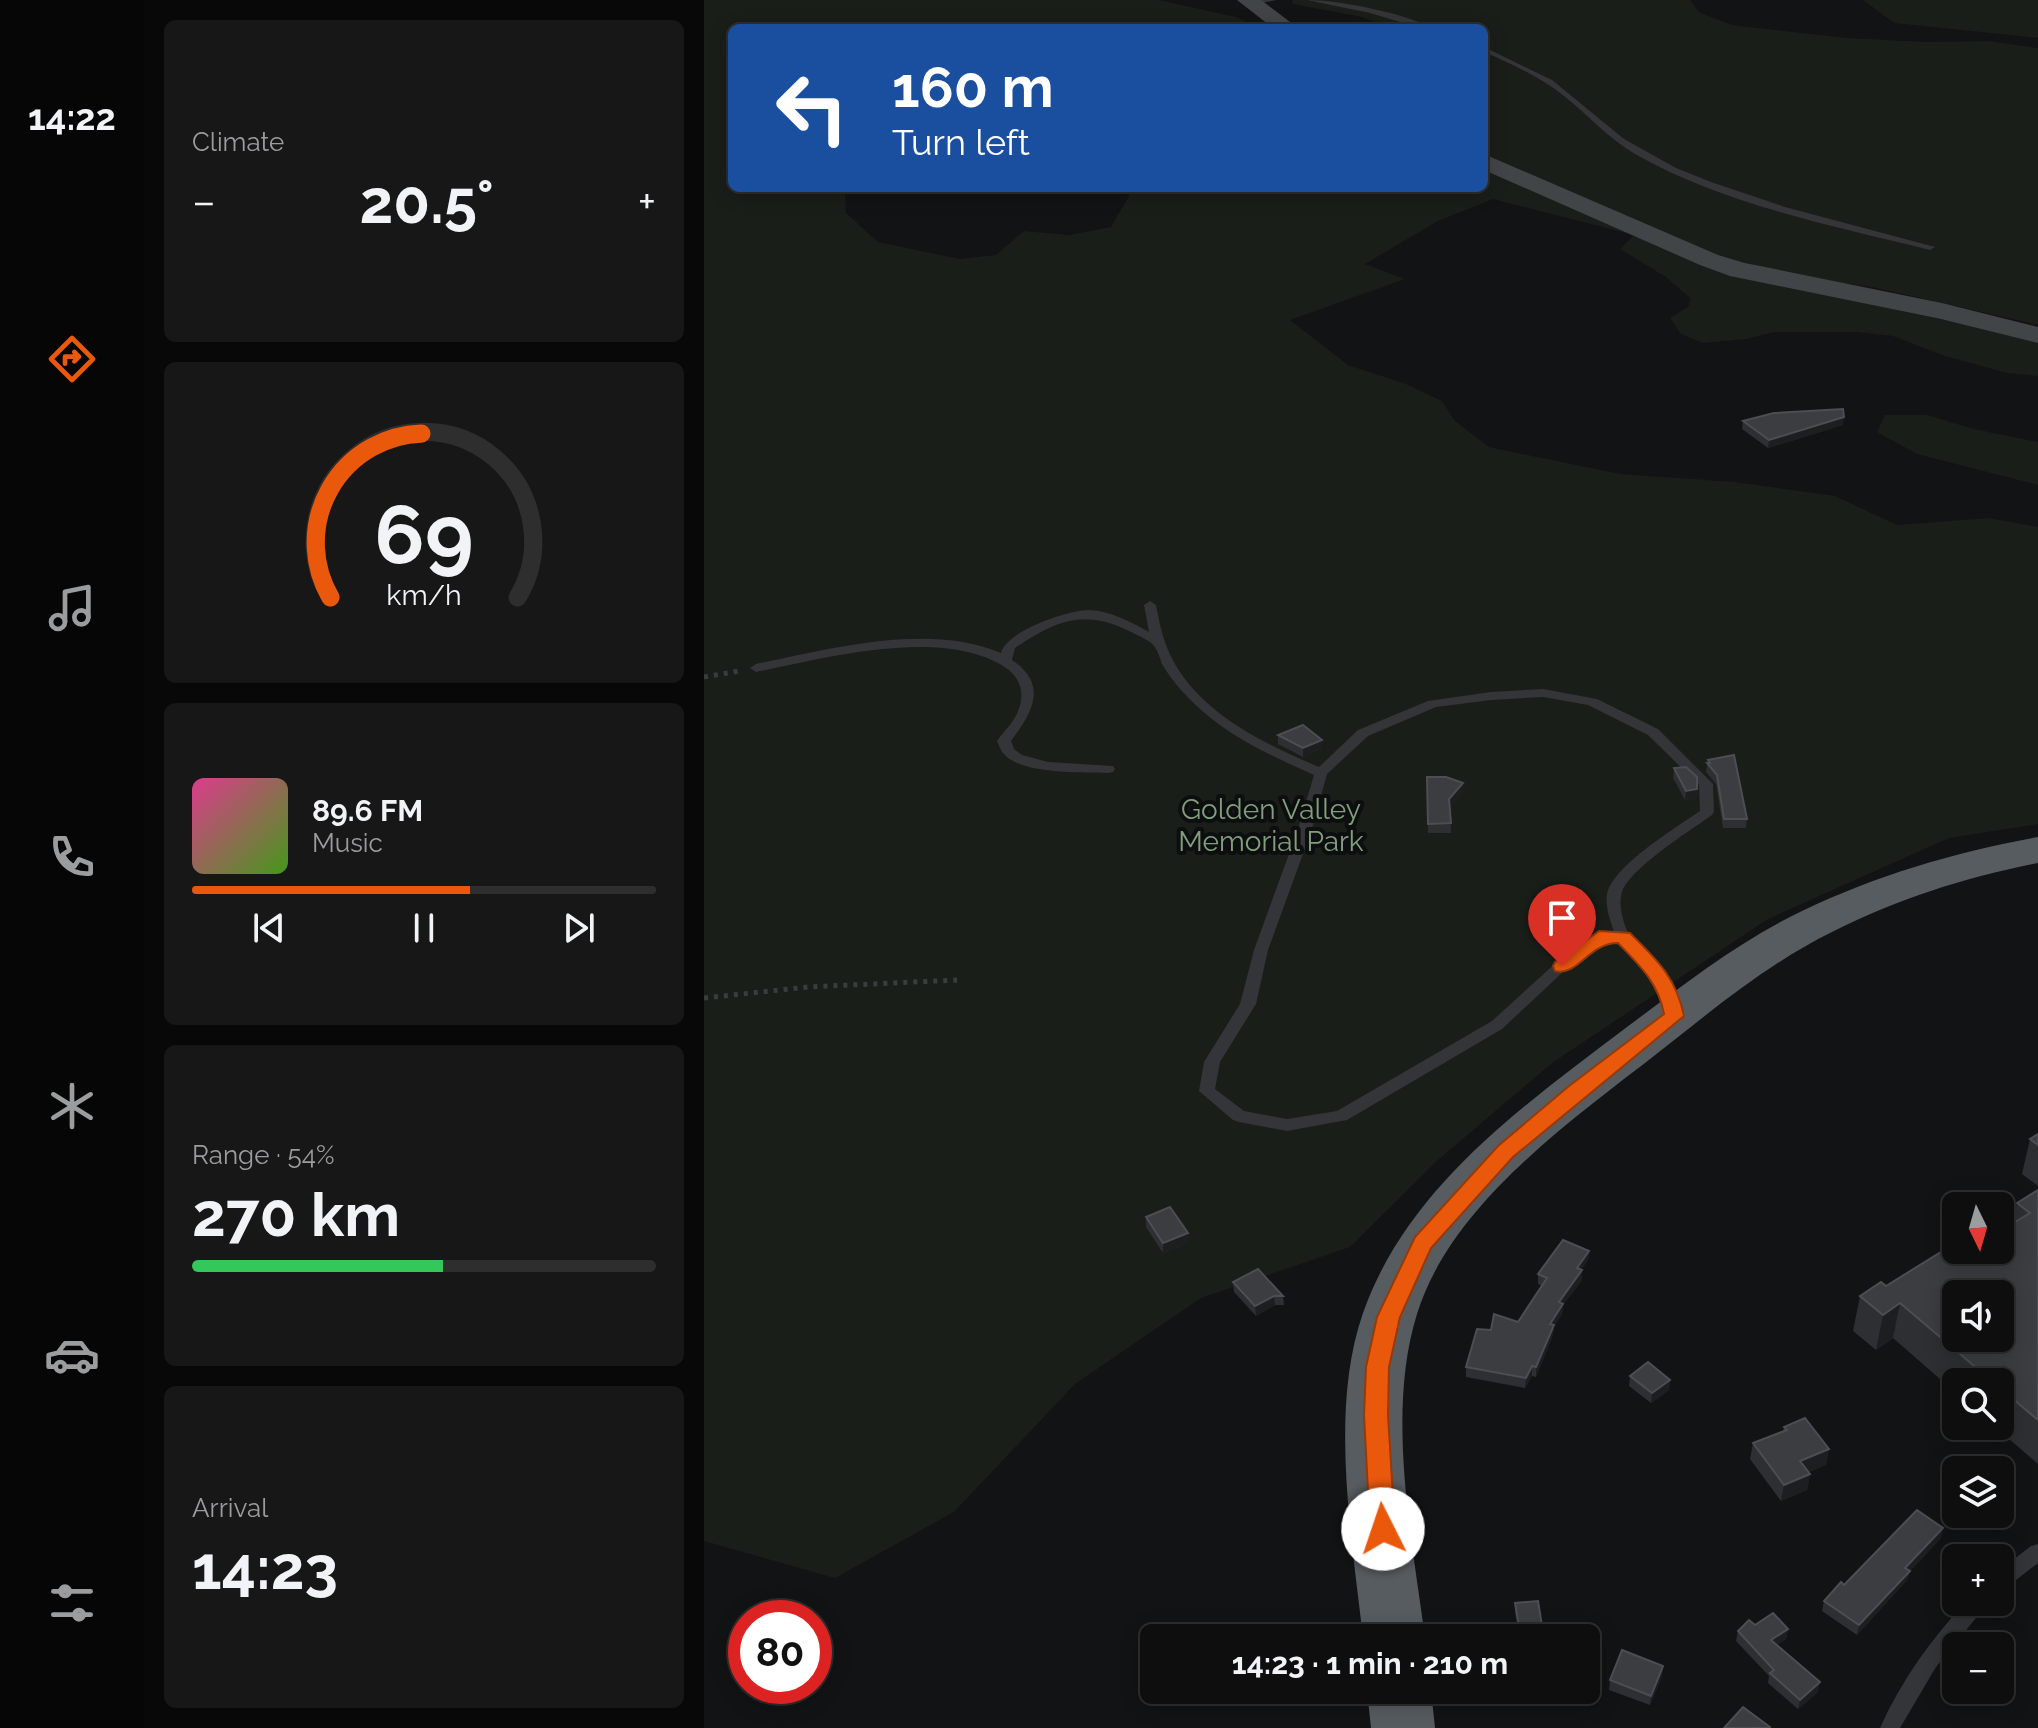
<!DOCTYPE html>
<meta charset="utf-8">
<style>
:root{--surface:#0e0e0f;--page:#171718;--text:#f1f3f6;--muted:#9b9c9e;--line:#2e2e2f;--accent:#ea580c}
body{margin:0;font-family:Raleway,sans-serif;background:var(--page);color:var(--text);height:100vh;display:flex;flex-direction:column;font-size:30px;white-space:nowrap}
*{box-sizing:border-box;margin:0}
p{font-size:26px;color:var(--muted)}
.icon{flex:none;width:44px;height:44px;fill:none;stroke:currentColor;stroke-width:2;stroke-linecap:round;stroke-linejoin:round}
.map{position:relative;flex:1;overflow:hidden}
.side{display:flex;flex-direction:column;gap:20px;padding:20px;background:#080808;width:560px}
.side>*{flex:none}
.banner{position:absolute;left:24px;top:24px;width:760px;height:168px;border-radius:12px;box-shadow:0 4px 20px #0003,0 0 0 2px var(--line);background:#1a4fa0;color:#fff;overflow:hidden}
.needle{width:52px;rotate:175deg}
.fabs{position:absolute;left:1238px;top:1192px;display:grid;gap:16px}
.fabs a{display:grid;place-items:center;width:72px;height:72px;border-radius:12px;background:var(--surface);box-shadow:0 4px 20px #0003,0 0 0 2px var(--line);font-size:40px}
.speed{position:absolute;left:24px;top:1600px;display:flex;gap:16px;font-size:40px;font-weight:700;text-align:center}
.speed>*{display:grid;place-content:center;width:104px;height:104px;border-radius:50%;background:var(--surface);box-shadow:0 4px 20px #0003,0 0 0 2px var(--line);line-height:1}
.speed .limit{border:12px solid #d22;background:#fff;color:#111}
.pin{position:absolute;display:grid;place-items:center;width:68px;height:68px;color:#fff;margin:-82px -34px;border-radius:50% 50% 50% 0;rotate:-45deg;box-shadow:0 0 8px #0007}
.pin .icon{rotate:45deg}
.me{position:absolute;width:88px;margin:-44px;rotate:356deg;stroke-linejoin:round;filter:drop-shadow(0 0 6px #0008)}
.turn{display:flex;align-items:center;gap:28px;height:168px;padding:0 32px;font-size:36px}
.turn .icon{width:104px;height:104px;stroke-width:2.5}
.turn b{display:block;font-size:56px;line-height:68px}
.big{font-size:60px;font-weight:700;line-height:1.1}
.side .card{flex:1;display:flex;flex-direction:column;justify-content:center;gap:12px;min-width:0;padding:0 28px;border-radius:12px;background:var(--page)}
.side .dial{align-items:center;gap:0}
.dial svg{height:208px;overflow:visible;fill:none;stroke:var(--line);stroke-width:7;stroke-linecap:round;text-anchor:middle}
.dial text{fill:var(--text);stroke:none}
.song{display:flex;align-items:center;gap:24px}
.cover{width:96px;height:96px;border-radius:12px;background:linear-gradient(135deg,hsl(330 70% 55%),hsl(100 70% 35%))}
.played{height:8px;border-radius:4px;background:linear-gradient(90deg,var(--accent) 60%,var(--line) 60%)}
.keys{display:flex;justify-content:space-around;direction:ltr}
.heat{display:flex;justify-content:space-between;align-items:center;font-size:44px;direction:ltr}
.charge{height:12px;border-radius:6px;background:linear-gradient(90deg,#34c759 54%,var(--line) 0)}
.trip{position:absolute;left:436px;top:1624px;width:460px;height:80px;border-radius:12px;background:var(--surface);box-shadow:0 4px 20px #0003,0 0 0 2px var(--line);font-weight:700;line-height:80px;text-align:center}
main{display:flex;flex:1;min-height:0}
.menu{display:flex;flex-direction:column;width:144px;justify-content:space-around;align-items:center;background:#060606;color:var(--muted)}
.menu .icon{width:56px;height:56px}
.menu .active{color:var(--accent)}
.menu b{font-size:36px;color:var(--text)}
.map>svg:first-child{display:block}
</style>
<main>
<nav class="menu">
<b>14:22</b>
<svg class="icon active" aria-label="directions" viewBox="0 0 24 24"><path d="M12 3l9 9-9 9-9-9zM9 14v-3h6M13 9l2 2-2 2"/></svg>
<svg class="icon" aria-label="music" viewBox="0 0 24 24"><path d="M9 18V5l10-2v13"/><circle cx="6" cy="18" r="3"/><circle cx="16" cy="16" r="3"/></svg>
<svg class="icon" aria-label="phone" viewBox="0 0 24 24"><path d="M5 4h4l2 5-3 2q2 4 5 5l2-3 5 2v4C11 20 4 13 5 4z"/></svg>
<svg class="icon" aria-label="climate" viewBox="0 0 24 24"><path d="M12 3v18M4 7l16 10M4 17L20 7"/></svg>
<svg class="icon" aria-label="car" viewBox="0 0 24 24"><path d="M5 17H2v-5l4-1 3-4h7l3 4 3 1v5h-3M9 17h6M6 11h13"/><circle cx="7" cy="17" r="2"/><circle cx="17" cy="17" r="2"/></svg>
<svg class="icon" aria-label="filters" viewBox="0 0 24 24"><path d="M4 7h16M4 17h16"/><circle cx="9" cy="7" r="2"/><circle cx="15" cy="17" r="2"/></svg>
</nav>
<section class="side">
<div class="card"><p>Climate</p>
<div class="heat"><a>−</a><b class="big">20.5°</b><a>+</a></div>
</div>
<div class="card dial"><svg viewBox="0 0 100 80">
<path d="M14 69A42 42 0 1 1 86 69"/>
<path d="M14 69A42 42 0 0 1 49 6" stroke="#ea580c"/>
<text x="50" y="56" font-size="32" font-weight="700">69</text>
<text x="50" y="72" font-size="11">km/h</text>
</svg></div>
<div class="card">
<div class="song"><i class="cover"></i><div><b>89.6 FM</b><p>Music</p></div></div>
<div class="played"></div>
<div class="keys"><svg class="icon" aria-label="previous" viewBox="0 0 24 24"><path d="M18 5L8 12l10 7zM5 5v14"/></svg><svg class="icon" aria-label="pause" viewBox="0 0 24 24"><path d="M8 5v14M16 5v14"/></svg><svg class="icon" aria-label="next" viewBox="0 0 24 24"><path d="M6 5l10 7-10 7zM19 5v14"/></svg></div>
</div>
<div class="card"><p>Range · 54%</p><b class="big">270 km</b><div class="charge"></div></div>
<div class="card"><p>Arrival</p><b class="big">14:23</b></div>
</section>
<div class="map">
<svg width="1334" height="1728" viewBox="0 0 1334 1728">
<rect width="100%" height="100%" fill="#121314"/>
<g fill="#191e19">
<path d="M0,0H455L532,17L557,28H28V188H141L142,213L174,242L256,259L292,255L320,231L365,235L407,227L425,196L423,188H780V28H687L658,17L589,4L588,0H986L996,13L1028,25L1143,38L1223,42L1284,41L1334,48V325L1168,287L1093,277L1009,254L1008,266C1115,297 1225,315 1334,340V376L1303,373L1241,356L1189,336L1152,332H1070L1043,339L999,343L977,334L966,318L984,307L987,299L962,277L916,249L930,235L789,199L734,221L661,264L701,279L586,320L644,365L702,384L738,401L751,421L785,447L916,474L1031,482L1131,496L1193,525L1285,518L1334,527V824L1245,838L1064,919L848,1063L734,1160L646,1247L497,1298L371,1384L250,1512L131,1578L0,1541Z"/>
<path d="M1159,0H1334V38L1190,23Z"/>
<path d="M1181,415H1223L1270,429L1334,442V485L1213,454L1173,432Z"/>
</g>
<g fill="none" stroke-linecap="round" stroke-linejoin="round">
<g stroke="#393d3f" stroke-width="5" stroke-dasharray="4 6" stroke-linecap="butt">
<path d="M0,677L35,671"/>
<path d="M0,998L104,987L253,980"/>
</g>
<g fill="#333538" fill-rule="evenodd">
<path d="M573,0L547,5L543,3L552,0Z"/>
<path d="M603,0C635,0 700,13 728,28H716L666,13Z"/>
<path d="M780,47L848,80L920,139L972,168L1007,182L1081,207L1231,247L1226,250C1126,225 1021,205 931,154C904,138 884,115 860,96C836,77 808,64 780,52Z"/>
<path d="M446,601L452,605C456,626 460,645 471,664C501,716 563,745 615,767L654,730L724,701L787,692L839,689L893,699L954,729L1009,784L1010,812L1008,815C987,830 925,869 918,892C914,904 919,924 925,934C929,941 937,947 943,953C959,970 970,989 977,1012L974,1016H964L949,981L915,942H898L876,956L798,1029L643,1120L583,1131L535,1122L529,1120L495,1091L500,1062L536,1004L550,950L593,832L610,775C572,758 534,741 503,715C486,701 469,683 458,664C456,658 454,652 451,647C446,640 433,635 425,631C379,608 351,621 311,648L308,660C345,685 328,713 307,741L310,749L318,755L344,762L409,766L411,769L409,772L404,773C378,772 316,775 299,753C297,751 294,743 293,741C300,731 310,722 314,711C321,695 317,678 302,668C239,626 122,658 52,672L46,668L52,664C126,649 225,622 297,653C302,631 364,610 385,610C407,611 427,622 445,632L440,605ZM839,697L884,705L944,735L995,785L996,811C973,827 907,867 903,895C901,908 907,921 910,932L890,934L866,950L788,1021L633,1111L583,1119L540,1111L511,1089L516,1062L552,1004L564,950L607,832L623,774L664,736L732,707L787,700Z"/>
<path d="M1334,1544V1563L1303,1587L1296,1589V1570L1327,1546Z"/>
<path d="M1262,1602H1285L1232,1667L1196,1728H1176C1197,1681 1227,1639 1262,1602Z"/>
</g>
<g fill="#414548" fill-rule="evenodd">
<path d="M533,0H557L594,28H569Z"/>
<path d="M780,154L1014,255L1041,263L1238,303L1334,327V343L1237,319L1026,276L996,265L780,170Z"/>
</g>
<g fill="#575c60" fill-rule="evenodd">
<path d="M1334,837V863C1262,877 1194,899 1128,932C1065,963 1011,1008 955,1052C868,1120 747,1204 713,1314C682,1413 708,1538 721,1638H659C648,1538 625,1410 659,1313C704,1185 823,1103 927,1024C982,983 1035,941 1098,911C1173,875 1252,852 1334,837Z"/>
<path d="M663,1690H727L731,1728H667Z"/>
</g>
</g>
<g fill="#2e2f32">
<path d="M1039,421L1139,425L1064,448L1038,429Z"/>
<path d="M574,735L618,749L599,757L574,744Z"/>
<path d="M1004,760L1043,819L1042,828H1019L1012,784L1002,772Z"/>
<path d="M970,768L993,789L992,798L981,800L969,778Z"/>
<path d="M723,777L759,783V792L746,807L747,833H724Z"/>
<path d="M1334,1134V1186L1318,1174L1326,1139Z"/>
<path d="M1334,1190V1464L1290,1426H1296V1382H1252V1393L1189,1338L1172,1350L1149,1331L1156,1296L1255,1256L1308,1223L1313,1203Z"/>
<path d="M442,1217L484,1243L459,1253L442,1227Z"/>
<path d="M885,1251L884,1260L877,1270L878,1280L859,1305L858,1314L850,1326L849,1335L832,1377L828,1376L821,1388L762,1377V1367L787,1330L814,1322L838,1286L834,1284V1274Z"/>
<path d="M529,1282L579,1296L580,1305H571L552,1316L530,1292Z"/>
<path d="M926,1376L966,1380L965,1390L947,1403L925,1386Z"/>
<path d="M1080,1427L1125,1449L1122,1465L1105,1472L1106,1474L1103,1490L1077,1501L1046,1459L1049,1443L1079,1431Z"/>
<path d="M1237,1538L1206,1571L1203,1580L1153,1635L1118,1611L1120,1601L1140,1585Z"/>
<path d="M811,1603L840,1638H815L811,1612Z"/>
<path d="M1051,1625L1084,1629L1082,1639L1073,1645L1114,1692L1094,1709L1064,1683L1065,1676L1032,1641L1034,1631Z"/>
<path d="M959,1666L958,1676L946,1705L905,1690L906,1680Z"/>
</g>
<g fill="#1d1e20">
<path d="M1140,417L1139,425L1064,448L1065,440Z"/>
<path d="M618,740V749L599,757V748Z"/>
<path d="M759,783V792L745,808V799Z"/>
<path d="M993,789L992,798L981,800L982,791Z"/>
<path d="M484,1233V1243L459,1253V1243Z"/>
<path d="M885,1251L884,1260L872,1278L873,1268Z"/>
<path d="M878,1270V1280L859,1305L858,1314L850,1326L849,1335L832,1377V1367L846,1324L855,1302Z"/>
<path d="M570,1296L571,1305L552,1316L551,1306Z"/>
<path d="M1196,1303L1189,1338L1172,1350L1179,1315Z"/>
<path d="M828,1366V1376L821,1388L822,1378Z"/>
<path d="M966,1380L965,1390L947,1403L948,1393Z"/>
<path d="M1125,1449L1122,1465L1093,1477L1096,1461Z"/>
<path d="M1106,1474L1103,1490L1077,1501L1080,1485Z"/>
<path d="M1239,1528L1237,1538L1199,1578L1201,1568Z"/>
<path d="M1206,1571L1203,1580L1153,1635L1155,1625Z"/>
<path d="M1084,1629L1082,1639L1066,1650L1067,1640Z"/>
<path d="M959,1666L958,1676L946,1705L947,1696Z"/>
<path d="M1116,1682L1114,1692L1094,1709L1096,1700Z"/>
</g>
<g fill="#3b3d40" stroke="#4b4e52" stroke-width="2" fill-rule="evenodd">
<path d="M1139,409L1140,417L1065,440L1039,421L1070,413Z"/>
<path d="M599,725L618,740L599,748L574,735Z"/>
<path d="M1030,755L1043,819H1020L1013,775L1003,763H1006L1004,760Z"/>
<path d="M982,767L993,777V789L982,791L970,768Z"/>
<path d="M723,777H742L759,783L745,799L747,823L724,824Z"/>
<path d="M1334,1134V1145L1326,1139Z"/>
<path d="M1334,1190V1420L1296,1388V1382H1289L1196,1303L1179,1315L1156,1296L1177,1282L1182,1286L1245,1247L1255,1256L1264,1250H1296V1231L1326,1213L1313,1203ZM1252,1294H1296V1338H1252Z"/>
<path d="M466,1207L484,1233L459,1243L442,1217Z"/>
<path d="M859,1240L885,1251L873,1268L878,1270L855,1302L859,1304L846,1324L850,1325L832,1367L828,1366L822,1378L762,1367L773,1329L787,1330L790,1314L814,1322L843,1278L834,1274Z"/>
<path d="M554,1269L579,1296H570L551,1306L529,1282Z"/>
<path d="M944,1362L966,1380L948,1393L926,1376Z"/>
<path d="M1101,1418L1125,1449L1096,1461L1106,1474L1080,1485L1049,1443L1083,1430L1080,1427Z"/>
<path d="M1213,1510L1239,1528L1201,1568L1206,1571L1155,1625L1120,1601L1137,1582L1140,1585Z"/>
<path d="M834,1601L840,1638H817L811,1603Z"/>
<path d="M1069,1613L1084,1629L1067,1640L1116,1682L1096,1700L1066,1673L1070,1670L1034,1631L1045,1620L1051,1625Z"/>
<path d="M918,1650L959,1666L947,1696L906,1680Z"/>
<path d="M1039,1707L1066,1727L1065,1728H1020Z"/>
</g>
<path fill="#ea580c" stroke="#983908" stroke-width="2" d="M895,931L926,933C953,960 972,977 980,1016L809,1157L727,1248L696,1317L685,1367L684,1415L691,1529L688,1536L679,1539L670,1536L666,1529L660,1415L662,1367L673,1317L711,1237L794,1146L865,1086L960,1014C954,982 936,966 914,943C885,943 873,977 851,971L849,966L851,962Z"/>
<g text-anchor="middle" stroke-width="8" stroke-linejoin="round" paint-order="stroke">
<g font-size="28" fill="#829e7c" stroke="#0d0e0f">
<text x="567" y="819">Golden Valley<tspan x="567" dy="32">Memorial Park</tspan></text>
</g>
</g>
</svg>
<div class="fabs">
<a><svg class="needle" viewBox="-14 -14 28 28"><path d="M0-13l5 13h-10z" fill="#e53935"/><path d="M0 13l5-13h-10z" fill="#9b9c9e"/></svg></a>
<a><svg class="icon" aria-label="sound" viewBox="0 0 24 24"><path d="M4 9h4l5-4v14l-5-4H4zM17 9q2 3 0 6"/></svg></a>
<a><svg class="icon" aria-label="search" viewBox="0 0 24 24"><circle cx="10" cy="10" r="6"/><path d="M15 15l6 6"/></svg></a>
<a><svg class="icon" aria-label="layers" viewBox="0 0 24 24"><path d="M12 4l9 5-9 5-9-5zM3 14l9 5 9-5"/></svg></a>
<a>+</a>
<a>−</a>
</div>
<div class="speed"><div class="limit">80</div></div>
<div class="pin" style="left:858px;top:966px;background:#d93025"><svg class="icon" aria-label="arrive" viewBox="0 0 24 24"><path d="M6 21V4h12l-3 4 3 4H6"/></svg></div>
<svg class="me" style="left:679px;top:1529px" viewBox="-20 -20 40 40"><circle r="19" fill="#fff"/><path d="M0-13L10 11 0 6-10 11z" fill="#ea580c"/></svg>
<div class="trip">14:23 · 1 min · 210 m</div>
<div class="banner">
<div class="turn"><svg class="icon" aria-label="left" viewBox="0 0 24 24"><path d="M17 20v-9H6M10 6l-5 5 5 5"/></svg><div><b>160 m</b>Turn left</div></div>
</div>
</div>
</main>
